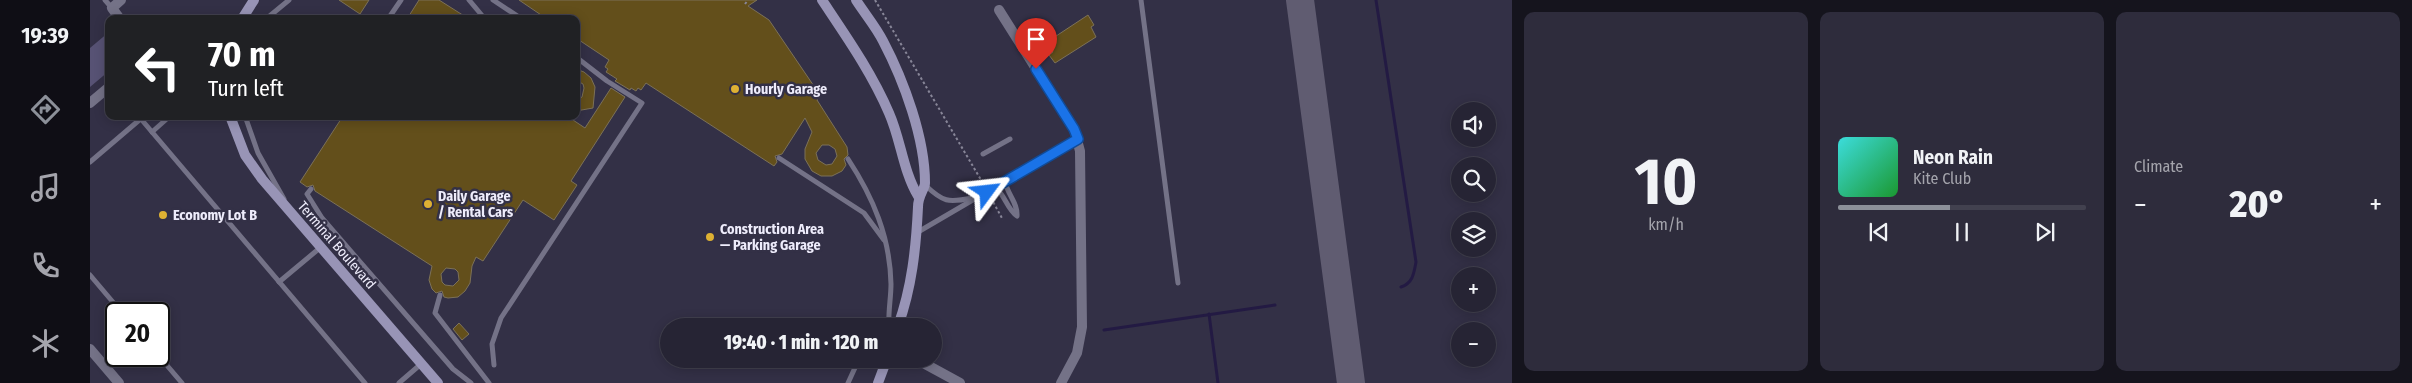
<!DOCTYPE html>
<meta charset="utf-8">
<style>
:root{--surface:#262434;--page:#2e2c3c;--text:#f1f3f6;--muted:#a4a4ac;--line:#42414f;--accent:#8c9099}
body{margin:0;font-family:"Fira Sans Condensed",sans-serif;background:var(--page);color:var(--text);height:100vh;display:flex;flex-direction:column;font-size:19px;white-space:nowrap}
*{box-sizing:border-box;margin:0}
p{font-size:16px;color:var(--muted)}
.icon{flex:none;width:28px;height:28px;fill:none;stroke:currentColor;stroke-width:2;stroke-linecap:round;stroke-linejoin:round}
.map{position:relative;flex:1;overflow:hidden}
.details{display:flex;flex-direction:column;gap:12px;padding:12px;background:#15141d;width:900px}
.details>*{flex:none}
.guide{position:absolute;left:15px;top:15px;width:475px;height:105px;border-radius:10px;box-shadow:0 2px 12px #0003,0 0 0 1px var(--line);background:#202124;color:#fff;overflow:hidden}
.controls{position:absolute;left:1361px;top:102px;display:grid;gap:10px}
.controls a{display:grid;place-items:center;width:45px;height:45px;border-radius:50%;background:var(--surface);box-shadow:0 2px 12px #0003,0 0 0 1px var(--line);font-size:25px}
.speed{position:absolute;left:15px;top:302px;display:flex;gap:10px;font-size:25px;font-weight:700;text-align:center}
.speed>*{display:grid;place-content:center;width:65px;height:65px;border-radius:50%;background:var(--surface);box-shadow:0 2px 12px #0003,0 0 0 1px var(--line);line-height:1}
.speed .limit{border:2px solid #111;border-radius:8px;background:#fff;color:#111}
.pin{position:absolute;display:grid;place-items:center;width:42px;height:42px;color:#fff;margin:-51px -21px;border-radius:50% 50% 50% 0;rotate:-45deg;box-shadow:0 0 5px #0007}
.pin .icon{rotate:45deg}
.me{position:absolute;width:55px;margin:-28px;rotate:60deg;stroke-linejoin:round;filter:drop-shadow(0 0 4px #0008)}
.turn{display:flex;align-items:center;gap:18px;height:105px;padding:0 20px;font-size:22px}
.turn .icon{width:65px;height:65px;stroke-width:2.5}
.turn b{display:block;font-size:35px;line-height:42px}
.big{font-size:38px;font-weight:800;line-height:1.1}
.details .card{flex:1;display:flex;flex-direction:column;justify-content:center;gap:8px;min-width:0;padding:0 18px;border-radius:10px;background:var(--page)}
.details .dial{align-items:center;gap:0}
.dial b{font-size:65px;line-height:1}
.song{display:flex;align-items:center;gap:15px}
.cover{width:60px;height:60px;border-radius:8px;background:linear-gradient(135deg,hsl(180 70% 55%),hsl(130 70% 35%))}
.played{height:5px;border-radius:2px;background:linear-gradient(90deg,var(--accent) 45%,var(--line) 45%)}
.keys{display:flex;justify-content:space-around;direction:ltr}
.heat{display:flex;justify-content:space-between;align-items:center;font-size:28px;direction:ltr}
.details .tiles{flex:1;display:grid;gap:12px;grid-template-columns:repeat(3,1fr)}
.trip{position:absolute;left:570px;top:318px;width:282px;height:50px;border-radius:25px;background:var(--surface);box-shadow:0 2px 12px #0003,0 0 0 1px var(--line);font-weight:800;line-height:50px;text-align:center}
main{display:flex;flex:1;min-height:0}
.tab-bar{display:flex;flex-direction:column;width:90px;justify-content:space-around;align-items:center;background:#0f0e15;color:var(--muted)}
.tab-bar .icon{width:35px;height:35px}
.tab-bar .on{color:var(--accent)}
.tab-bar b{font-size:22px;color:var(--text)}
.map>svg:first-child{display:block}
</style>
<main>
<nav class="tab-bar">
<b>19:39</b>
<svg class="icon on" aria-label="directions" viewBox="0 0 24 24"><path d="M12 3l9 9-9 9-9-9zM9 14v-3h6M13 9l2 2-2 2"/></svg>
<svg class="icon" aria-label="music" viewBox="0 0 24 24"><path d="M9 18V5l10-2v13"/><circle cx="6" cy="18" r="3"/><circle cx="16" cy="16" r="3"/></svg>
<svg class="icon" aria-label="phone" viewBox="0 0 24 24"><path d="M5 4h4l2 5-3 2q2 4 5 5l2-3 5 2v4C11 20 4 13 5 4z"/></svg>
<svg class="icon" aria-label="climate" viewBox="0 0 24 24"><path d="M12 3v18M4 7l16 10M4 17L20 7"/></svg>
</nav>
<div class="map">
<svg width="1422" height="383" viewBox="0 0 1422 383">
<rect width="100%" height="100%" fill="#333046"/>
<path fill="#575274" d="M19,32V71L0,87V48Z"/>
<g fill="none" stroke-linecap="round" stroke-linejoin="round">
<g stroke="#231a43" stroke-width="3">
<path d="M1286,0L1326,262C1324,273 1323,283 1311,287"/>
<path d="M1119,314L1128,383"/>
<path d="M1014,330L1185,305"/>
</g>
<path stroke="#605c71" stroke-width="28" d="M1210,0L1261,383"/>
</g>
<g fill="#634f1b" stroke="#7c7158" fill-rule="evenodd">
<path d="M249,0H279L270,14Z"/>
<path d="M329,0H349L379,19H317Z"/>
<path d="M429,0H667L658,6L679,20L730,95L727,100L757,147L758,155L754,159L756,165L752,171L742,176H731L722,171L715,159V149L722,132L715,118L692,154L685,156L687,162L684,166L556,83L551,90L548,88L546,91L541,88L540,90L525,81L527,79L516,72L518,69L515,67L519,60L486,38V19H457ZM732,145H739L745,149L747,156L742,164L736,165L728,160L726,153Z"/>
<path d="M998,15L1004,25L1001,27L1006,37L965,63L959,55L963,52L957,42Z"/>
<path d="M486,69L494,72L501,78L505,87L503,108L486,111V101L492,97L494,88L493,84L486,80Z"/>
<path d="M521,88L535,97L481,181L487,185L464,220L433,200L393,261L386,257L382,266L380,283L375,291L368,297L358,298L354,297L352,291L346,293L342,289L339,280L342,266L225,191L223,185L217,187L210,182L253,116H477L495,128ZM356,268L365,269L368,272L369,280L363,286L355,285L352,282L351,274Z"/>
<path d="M369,323L379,334L372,340L363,329Z"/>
</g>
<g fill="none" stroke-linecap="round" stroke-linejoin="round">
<g stroke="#888698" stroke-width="2" stroke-dasharray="2.5 2.5" stroke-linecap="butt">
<path d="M785,0L894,185"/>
<path d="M655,4L658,0"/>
<path d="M901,198L913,220"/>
</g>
<g stroke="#747287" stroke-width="5">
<path d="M15,0L22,8"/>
<path d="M379,0L395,19"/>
<path d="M403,0L432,19"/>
<path d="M1051,0L1088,283"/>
<path d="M176,19L199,0"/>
<path d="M298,19L311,0"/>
<path d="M155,116L168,153L194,199"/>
<path d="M51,119L275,383"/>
<path d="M62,132L80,116"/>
<path d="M893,154L920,139"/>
<path d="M689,158L774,213L794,240"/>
<path d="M758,159C783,197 800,237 801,284C801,298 798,312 799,326"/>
<path d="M0,162L54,116"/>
<path d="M835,185C853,202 858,203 882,198"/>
<path d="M905,187C915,195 917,209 927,216C928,203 917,194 915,181"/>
<path d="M221,189L217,194L232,218L363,369L381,383"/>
<path d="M828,232L987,139"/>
<path d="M0,275L33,314"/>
<path d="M189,282L231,247"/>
<path d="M350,295L345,313L399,383"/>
<path d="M69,356L92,383"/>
<path d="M404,365L402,344L411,318L552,103L517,81L486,57"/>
<path d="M309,383L331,364"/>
<path d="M758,383L769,359"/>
</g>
<g stroke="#747287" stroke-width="10">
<path d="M909,10L984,129L990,151L992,327L987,353L971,383"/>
<path d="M30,19L22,8L31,0"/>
<path d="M0,103L19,87"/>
<path d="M0,349L29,383"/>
<path d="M826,359L870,383"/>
</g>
<g stroke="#9894b6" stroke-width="10">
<path d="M732,0C756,36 782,73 799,113C811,140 813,171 828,196"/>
<path d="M766,0C775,14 786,27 793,41C814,81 835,138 835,183C835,189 828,195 828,207C826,248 822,287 808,326"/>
<path d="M152,19L164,0"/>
<path d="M140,116L155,155L172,179L348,383"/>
<path d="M788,383L797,359"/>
</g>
</g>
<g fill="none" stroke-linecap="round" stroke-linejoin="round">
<defs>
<path id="route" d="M897,192L988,139L984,129L946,69"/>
</defs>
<use href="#route" stroke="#114b97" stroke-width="12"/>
<use href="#route" stroke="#1a73e8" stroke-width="9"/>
</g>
<g fill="#deb133" stroke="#333046" stroke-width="2">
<circle cx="645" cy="89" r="5"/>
<circle cx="338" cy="204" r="5"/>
<circle cx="73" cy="215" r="5"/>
<circle cx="620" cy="237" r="5"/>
</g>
<g text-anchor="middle" stroke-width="5" stroke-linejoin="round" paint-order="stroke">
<g font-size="14" font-weight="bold" fill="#eeecfb" stroke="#333046" text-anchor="start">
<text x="655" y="94">Hourly Garage</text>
<text x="348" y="201">Daily Garage<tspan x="348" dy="16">/ Rental Cars</tspan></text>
<text x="83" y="220">Economy Lot B</text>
<text x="630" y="234">Construction Area<tspan x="630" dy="16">— Parking Garage</tspan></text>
</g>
<g font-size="14" fill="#eeecfb" stroke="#333046">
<text transform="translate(247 245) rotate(49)" y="5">Terminal Boulevard</text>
</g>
</g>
</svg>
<div class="controls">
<a><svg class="icon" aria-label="sound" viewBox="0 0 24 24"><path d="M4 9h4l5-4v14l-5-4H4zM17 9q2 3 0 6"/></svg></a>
<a><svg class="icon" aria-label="search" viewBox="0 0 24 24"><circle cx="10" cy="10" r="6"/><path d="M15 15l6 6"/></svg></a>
<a><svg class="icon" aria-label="layers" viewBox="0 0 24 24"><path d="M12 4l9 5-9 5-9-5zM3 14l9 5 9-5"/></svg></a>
<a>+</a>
<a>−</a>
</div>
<div class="speed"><div class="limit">20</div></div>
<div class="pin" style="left:946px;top:69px;background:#d93025"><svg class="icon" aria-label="arrive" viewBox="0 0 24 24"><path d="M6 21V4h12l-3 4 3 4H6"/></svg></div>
<svg class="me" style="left:897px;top:192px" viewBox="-20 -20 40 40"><path d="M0-17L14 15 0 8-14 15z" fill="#1a73e8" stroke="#fff" stroke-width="4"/></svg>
<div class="trip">19:40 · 1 min · 120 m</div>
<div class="guide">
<div class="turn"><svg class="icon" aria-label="left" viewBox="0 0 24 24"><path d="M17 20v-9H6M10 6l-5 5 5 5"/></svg><div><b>70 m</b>Turn left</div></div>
</div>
</div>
<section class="details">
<div class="tiles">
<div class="card dial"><b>10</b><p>km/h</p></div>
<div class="card">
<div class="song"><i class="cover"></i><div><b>Neon Rain</b><p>Kite Club</p></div></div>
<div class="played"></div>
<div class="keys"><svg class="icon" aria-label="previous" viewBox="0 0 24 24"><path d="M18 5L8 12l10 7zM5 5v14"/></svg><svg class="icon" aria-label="pause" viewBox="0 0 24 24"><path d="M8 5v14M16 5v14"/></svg><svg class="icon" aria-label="next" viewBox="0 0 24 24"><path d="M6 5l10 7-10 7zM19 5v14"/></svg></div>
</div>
<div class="card"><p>Climate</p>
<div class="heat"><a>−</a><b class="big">20°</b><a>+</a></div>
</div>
</div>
</section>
</main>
